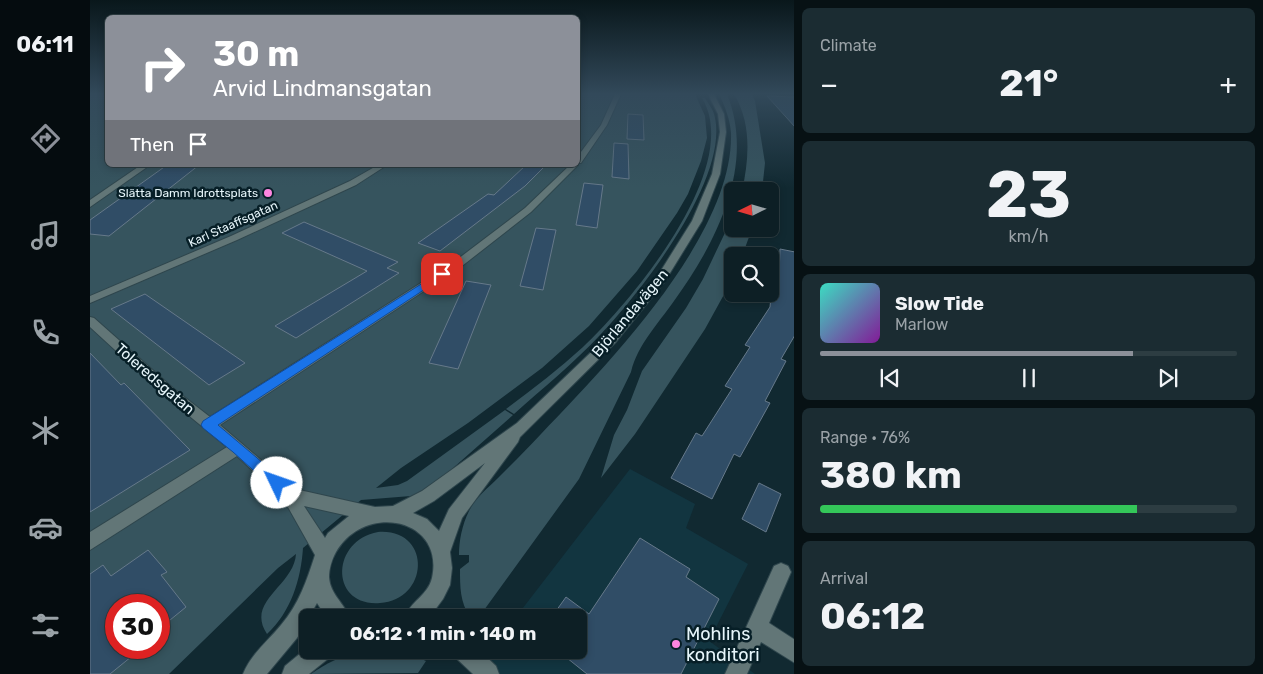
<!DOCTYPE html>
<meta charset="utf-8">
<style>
:root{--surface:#0d1f25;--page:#1b2c32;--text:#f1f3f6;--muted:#9aa2a7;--line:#2d3d42;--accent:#8c9099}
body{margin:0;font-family:Rubik,sans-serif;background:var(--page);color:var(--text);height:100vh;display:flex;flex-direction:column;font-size:19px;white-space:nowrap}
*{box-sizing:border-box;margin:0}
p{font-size:16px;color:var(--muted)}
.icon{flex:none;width:28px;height:28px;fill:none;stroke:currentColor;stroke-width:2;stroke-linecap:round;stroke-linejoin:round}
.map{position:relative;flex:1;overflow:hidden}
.panel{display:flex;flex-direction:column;gap:8px;padding:8px;background:#071114;width:469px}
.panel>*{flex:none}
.hud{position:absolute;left:15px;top:15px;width:475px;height:152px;border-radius:8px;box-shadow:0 2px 8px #0003,0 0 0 1px var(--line);background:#8c9099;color:#fff;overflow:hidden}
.needle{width:32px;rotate:265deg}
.controls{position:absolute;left:634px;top:182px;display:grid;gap:10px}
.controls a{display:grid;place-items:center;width:55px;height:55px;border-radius:8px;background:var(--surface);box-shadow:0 2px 8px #0003,0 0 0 1px var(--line);font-size:25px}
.speed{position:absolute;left:15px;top:594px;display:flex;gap:10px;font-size:25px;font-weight:700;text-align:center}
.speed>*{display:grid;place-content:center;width:65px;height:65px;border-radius:50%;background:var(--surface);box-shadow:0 2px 8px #0003,0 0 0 1px var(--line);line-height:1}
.speed .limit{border:8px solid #d22;background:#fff;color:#111}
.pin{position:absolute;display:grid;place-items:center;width:42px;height:42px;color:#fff;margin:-21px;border-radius:10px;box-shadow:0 2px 8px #0006}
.me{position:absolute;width:55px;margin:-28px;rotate:312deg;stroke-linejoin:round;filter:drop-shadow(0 0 4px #0008)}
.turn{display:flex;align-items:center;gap:18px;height:105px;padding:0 25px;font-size:22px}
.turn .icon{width:65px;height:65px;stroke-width:2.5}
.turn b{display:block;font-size:35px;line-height:42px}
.then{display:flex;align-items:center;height:48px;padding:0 25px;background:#0003;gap:10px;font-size:19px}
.big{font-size:38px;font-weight:700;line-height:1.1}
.panel .widget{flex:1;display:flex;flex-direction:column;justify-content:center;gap:8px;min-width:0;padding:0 18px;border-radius:8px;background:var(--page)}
.panel .dial{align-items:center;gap:0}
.dial b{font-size:65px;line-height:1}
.song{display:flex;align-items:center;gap:15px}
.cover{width:60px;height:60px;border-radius:8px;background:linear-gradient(135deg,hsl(170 70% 55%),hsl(290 70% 35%))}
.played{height:5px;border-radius:2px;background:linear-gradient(90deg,var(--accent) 75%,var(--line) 75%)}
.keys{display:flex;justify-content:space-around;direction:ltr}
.heat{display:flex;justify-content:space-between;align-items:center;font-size:28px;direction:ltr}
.charge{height:8px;border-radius:4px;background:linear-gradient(90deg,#34c759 76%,var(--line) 0)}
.trip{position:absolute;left:209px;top:609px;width:288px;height:50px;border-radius:8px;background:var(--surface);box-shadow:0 2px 8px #0003,0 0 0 1px var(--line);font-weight:700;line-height:50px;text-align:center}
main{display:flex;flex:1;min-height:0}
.menu{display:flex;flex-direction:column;width:90px;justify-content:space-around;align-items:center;background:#050c0f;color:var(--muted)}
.menu .icon{width:35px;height:35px}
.menu .on{color:var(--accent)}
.menu b{font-size:22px;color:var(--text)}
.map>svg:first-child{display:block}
</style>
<main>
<nav class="menu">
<b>06:11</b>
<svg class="icon on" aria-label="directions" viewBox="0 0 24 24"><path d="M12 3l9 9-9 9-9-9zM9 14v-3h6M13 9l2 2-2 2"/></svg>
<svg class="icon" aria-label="music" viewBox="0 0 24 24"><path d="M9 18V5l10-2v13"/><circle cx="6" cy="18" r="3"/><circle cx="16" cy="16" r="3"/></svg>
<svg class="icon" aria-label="phone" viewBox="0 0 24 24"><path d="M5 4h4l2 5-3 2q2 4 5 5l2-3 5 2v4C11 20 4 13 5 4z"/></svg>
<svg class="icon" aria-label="climate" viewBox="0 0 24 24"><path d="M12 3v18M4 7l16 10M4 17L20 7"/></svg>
<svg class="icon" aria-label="car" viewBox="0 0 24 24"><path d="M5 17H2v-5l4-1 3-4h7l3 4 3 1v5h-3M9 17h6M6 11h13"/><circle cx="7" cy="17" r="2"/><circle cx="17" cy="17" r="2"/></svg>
<svg class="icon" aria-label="filters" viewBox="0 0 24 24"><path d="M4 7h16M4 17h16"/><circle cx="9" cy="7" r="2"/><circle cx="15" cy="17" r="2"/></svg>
</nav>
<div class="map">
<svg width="705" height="674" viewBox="0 0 705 674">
<rect width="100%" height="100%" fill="#112931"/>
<path fill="#123540" d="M540,469L605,504L596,528L658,564L619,641L665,674H382L401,650H488V618L426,617Z"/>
<g fill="#36545e" fill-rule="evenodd">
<path d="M0,94H17L18,165H488V94H605L615,116L617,138L611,161L598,194L587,213L547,271L499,326L452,368L378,423L311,468L286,488L308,485L317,481L415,410L423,415L354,476L330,493L321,496L271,500L213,548C211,579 201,612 177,634C155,601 204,586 206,554L188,568L79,674H0ZM26,605H69V648H26Z"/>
<path d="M629,94H637C666,166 626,243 584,301C568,324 548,344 541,372L489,479L389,617H380C370,602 370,587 370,569L379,562V555H369C369,541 372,525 379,511C385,498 398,488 409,477C423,463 437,449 451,434C517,365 644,235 641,133C640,119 635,107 629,94Z"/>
<path d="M644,94H662L665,101L675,163L672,191H652C659,159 662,124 644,94Z"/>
<path d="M612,98H615C619,105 624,110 625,118C638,180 551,292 511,334C484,363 453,388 424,414L416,409C443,389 469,369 493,347C541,302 654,167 612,98Z"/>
<path d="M642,218V229H662L652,256H642V280L615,329L545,434L511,478L524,435L537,410L552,371L596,308L613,279Z"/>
<path d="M288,532C342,528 340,600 290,603C240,607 240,541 288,532Z"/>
<path d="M270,653L322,655L336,661L328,673L221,674C237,663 250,656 270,653Z"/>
</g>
<g fill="#304d66" stroke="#66798a">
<path d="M677,96L705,97V127Z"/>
<path d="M538,114L553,115L554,140L537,139Z"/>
<path d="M524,143L538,144L539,179L522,177Z"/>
<path d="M77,165H109L19,236L0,234V220Z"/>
<path d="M436,165H456L435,186L350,251L328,243L398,194L404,195Z"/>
<path d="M494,183L513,185L507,228L486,225Z"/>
<path d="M214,222L308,262L297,268L309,273L206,338L185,326L277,271L192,233Z"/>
<path d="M446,228L466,230L453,290L430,286Z"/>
<path d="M690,249L705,252V335L691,359L696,361L675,401L680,403L650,457L644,454L622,499L581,478L606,433L612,436L642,389L635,386L660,347L655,345L680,307L683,275L689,276Z"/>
<path d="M376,281L401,285L368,369L339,363Z"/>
<path d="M55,294L139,352L155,363L119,385L21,309Z"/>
<path d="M0,353L31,385L34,383L100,450L0,512Z"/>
<path d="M669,483L691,494L676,532L652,519Z"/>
<path d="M550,538L600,569L596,577L629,599L591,674H497L467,650H488V618H461L476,597L499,614Z"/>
<path d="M58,550L77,572L71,575L96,607L69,629V605H26V648H52L20,674H0V574L13,565L21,576Z"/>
</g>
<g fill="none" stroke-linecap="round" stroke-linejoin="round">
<defs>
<g id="minor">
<path d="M525,94H531L517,125L491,163H488V156L511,125Z"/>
<path d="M618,94H624L634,114L636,132L630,174L612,221L575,281L525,343L430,437L428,442L372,518L360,552L362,568L360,585L353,599L339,618H314C320,602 338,595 342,578C355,518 275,502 246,552C242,559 239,569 239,577C240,594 254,603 260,618H237L227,603L207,638L177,674H153C161,654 178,641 191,625C209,604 217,580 225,555L194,500L147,456L0,550V532L137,447L74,395L0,327V317L4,318L84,389L120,417L364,262L435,208L480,165H488L441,212L372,266L130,425L205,489L285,507L303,506L332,491L427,423L517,337L567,277L602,221L622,174L630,132L628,114ZM395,463L359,509L349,531L337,519L323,513L344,501ZM214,506L259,516L238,533L235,538Z"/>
<path d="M51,165H60L0,207V200Z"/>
<path d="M288,165H297L266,185L147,240L0,303V296L141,236L260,181Z"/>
<path d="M691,563L698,566L701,572L679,623L705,640V663L671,642L657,674H635L684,566Z"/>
<path d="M218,647V650H242L239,658L219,674H192L195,666Z"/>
<path d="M363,650H389L406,666L409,674H383L366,658Z"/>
</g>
</defs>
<use href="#minor" stroke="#2f464d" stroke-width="2"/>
<use href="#minor" fill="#627677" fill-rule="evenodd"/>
</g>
<linearGradient id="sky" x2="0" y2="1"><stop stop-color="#09171b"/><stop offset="0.5" stop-color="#32495a"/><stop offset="1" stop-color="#32495a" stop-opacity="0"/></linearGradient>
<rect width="705" height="188" fill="url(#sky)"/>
<path fill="#1a73e8" stroke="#114b97" d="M352,271L357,274L355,276L128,425L192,479L195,483L192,487L187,489L182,487L143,452L113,428L111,425L113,421Z"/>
<g fill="#fe85e0" stroke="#071f27" stroke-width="2">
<circle cx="178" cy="193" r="5"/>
<circle cx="586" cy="644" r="5"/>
</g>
<g text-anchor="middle" stroke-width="5" stroke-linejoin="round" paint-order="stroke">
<g font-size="12" fill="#e6f5fa" stroke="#071f27" text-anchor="end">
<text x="168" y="197">Slätta Damm Idrottsplats</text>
</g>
<g font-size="12" fill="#e6f5fa" stroke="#071f27">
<text transform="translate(143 224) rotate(-24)" y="4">Karl Staaffsgatan</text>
</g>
<g font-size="15" fill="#e6f5fa" stroke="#071f27">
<text transform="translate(540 313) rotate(-50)" y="5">Björlandavägen</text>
<text transform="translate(65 379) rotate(41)" y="5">Toleredsgatan</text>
</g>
<g font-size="18" fill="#e6f5fa" stroke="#071f27" text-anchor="start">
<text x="596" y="640">Mohlins<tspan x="596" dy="21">konditori</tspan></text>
</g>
</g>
</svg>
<div class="controls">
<a><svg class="needle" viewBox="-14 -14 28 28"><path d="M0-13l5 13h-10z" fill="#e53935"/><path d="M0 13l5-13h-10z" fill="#9aa2a7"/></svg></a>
<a><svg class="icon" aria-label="search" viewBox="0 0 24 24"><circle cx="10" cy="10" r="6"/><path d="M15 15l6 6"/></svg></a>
</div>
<div class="speed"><div class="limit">30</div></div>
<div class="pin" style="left:352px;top:274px;background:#d93025"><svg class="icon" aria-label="arrive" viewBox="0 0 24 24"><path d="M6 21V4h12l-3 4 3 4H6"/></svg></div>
<svg class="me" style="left:187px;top:483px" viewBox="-20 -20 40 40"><circle r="19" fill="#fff"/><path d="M0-13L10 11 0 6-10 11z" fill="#1a73e8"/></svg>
<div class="trip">06:12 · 1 min · 140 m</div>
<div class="hud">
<div class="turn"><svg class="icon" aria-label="right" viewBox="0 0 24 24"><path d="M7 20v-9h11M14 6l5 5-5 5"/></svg><div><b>30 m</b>Arvid Lindmansgatan</div></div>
<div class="then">Then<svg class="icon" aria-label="arrive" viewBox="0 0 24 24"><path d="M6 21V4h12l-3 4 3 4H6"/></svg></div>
</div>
</div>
<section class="panel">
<div class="widget"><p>Climate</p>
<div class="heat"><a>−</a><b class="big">21°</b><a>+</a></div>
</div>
<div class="widget dial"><b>23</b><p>km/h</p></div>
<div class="widget">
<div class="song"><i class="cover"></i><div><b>Slow Tide</b><p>Marlow</p></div></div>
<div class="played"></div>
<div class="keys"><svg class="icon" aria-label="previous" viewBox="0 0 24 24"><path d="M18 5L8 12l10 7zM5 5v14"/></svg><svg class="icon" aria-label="pause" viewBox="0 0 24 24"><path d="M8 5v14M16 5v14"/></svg><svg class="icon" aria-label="next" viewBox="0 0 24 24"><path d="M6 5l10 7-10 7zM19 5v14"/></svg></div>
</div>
<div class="widget"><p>Range · 76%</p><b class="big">380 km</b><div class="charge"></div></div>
<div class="widget"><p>Arrival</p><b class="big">06:12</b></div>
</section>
</main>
